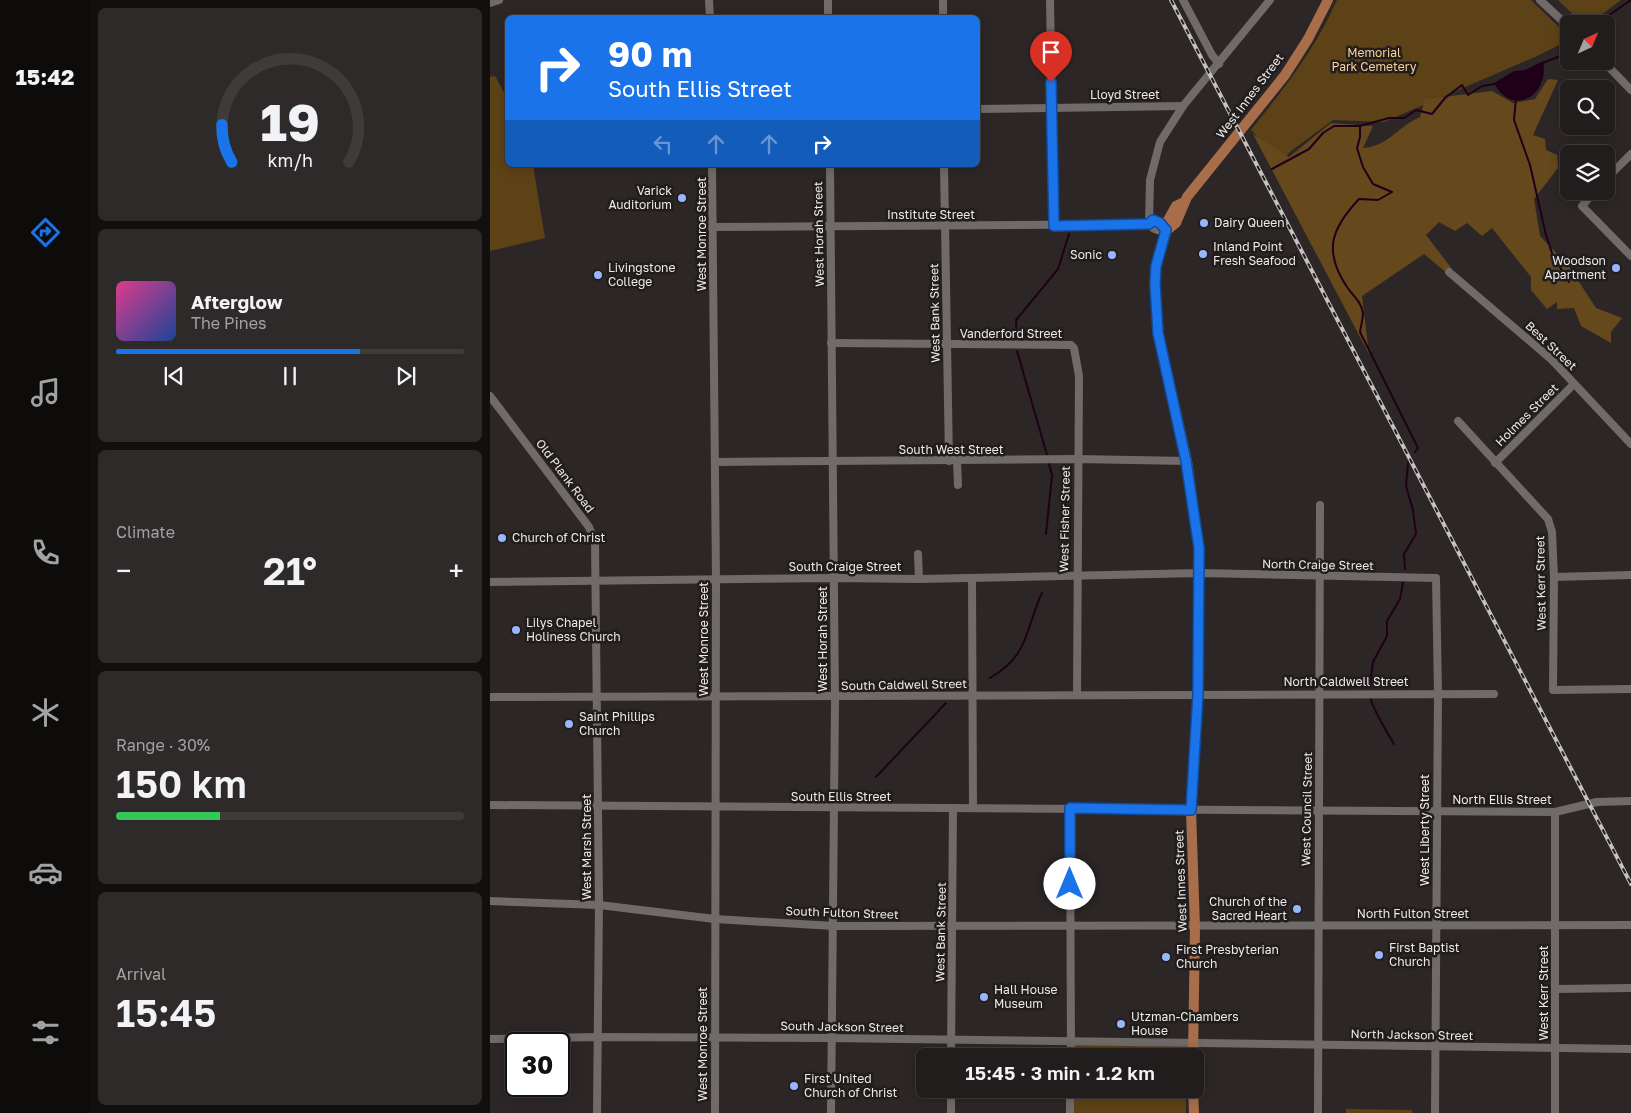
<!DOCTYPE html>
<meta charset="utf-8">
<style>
:root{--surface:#211d1c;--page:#2d2a29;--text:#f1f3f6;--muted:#a2a2a3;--line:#3e3b3b;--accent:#1a73e8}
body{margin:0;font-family:"Golos Text",sans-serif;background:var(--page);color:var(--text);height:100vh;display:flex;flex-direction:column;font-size:19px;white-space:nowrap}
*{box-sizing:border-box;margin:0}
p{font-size:16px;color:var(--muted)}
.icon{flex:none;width:28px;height:28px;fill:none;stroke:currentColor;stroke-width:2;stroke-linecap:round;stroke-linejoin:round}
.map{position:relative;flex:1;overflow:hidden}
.drawer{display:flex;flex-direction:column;gap:8px;padding:8px;background:#12100f;width:400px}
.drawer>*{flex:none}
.banner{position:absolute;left:15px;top:15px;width:475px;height:152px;border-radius:8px;box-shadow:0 2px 12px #0003,0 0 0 1px var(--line);background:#1a73e8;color:#fff;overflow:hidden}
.needle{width:32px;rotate:44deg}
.controls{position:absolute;left:1070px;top:15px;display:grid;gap:10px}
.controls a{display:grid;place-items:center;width:55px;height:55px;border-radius:8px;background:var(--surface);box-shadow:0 2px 12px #0003,0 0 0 1px var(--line);font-size:25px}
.speed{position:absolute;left:15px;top:1032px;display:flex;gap:10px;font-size:25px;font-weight:700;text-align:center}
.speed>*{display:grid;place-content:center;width:65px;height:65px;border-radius:50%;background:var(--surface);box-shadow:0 2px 12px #0003,0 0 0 1px var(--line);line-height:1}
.speed .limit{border:2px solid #111;border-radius:8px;background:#fff;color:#111}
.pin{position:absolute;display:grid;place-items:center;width:42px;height:42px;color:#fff;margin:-51px -21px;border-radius:50% 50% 50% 0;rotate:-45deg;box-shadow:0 0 5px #0007}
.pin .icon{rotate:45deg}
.me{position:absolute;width:55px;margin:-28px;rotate:0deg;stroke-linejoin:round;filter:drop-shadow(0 0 4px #0008)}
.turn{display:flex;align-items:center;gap:18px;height:105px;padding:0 20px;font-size:22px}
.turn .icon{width:65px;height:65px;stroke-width:2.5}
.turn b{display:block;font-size:35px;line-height:42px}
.lanes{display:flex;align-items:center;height:48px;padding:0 20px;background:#0003;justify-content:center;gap:25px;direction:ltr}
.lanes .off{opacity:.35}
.big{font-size:38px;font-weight:600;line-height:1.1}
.drawer .card{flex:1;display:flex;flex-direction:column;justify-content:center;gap:8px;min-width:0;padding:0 18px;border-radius:8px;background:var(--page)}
.drawer .dial{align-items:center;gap:0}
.dial svg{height:130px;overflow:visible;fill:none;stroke:var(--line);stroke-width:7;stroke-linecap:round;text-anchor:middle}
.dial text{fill:var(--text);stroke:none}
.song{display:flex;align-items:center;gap:15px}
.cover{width:60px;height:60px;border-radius:8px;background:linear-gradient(135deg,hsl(330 70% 55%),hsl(220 70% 35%))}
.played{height:5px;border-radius:2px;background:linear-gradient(90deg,var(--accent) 70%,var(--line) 70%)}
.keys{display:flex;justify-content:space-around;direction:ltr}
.heat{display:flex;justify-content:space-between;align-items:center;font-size:28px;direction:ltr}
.charge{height:8px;border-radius:4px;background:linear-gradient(90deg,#34c759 30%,var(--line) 0)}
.trip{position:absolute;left:426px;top:1048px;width:288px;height:50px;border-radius:8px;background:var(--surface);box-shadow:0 2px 12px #0003,0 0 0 1px var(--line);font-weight:600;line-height:50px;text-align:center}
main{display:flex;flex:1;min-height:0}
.dock{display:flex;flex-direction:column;width:90px;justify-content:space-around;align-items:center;background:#0d0c0b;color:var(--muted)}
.dock .icon{width:35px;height:35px}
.dock .selected{color:var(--accent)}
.dock b{font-size:22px;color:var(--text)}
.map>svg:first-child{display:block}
</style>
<main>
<nav class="dock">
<b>15:42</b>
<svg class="icon selected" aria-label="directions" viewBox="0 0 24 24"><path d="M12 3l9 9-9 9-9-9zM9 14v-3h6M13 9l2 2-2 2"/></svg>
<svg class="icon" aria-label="music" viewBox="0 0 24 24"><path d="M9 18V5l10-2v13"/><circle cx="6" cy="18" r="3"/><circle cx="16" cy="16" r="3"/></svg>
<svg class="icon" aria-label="phone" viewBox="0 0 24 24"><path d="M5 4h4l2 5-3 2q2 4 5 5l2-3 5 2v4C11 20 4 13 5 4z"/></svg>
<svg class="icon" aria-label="climate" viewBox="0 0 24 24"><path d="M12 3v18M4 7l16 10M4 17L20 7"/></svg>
<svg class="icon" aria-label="car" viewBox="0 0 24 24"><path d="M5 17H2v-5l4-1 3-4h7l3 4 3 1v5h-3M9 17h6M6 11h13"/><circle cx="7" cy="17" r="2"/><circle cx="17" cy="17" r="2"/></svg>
<svg class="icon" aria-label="filters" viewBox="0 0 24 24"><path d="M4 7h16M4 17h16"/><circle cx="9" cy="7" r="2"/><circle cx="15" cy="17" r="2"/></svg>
</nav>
<section class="drawer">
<div class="card dial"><svg viewBox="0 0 100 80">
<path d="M14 69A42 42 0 1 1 86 69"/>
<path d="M14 69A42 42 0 0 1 8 46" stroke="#1a73e8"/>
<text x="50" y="56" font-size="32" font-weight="700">19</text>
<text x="50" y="72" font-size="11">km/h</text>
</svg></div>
<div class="card">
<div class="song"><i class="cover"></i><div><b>Afterglow</b><p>The Pines</p></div></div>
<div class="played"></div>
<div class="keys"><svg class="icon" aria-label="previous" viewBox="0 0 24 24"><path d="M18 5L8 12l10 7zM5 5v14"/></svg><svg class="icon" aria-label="pause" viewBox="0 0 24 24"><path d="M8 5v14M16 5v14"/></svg><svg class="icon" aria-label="next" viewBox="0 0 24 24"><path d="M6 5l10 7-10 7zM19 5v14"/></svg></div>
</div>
<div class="card"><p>Climate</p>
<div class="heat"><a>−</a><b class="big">21°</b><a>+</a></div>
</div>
<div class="card"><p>Range · 30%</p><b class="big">150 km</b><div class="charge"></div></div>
<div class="card"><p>Arrival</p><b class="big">15:45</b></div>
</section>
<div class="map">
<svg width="1141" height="1113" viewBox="0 0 1141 1113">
<rect width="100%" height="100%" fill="#2c2726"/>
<g fill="#5e4217">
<path d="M847,0H1041L1079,37V40L1045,57L894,122L843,120L801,151L791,161L761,130C794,89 826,48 847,0Z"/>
<path d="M1068,0H1131L1099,24H1093Z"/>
<path d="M5,76L17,98L18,165H43L55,238L0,251V77Z"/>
<path d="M585,1044L696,1047V1056H584Z"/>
<rect x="583" y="1089" width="113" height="24"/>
<path d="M856,1109L922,1110V1113H856Z"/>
</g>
<path fill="#65481c" d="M1058,79L1068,80L1043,135L1055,139L1056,150L1067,155L1068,168L1044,199L1050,236L1078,265L1106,308L1132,318L1121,332V343L1091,326L1084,308L1067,309V302L1057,309L1041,290V277L1002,228L992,236L977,223L965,231L949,222L936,235L962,269L958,274L934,254L872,296L879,354L763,134L799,157L841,123L883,126L873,148C899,146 907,127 930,117L935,99L1002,91L1023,103L1045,99Z"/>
<path fill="#200018" d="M1053,61C1060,97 1021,117 1004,83L1024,71L1035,70Z"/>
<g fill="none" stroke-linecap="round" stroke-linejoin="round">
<g stroke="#200018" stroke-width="2">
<path d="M1106,24L1141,0"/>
<path d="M1053,63L1070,56L1079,46"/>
<path d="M1026,98L1024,120L1040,165L1056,235L1063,256L1079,282"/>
<path d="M870,126V137L867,148L873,167L883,184L902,192L888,200L869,199C841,229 833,251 857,287C863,296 871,301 873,313C873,318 871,326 870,332L928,448L925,452"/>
<path d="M782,169L819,149L833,133L844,126H870L899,118H914L926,110L942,114L955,98L972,85L978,95L992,86L1005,84"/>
<path d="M527,338L526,320L568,269L579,234"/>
<path d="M527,351L557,455"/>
<path d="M556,534L562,475L559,464"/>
<path d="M915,569L914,554L926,534L923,510L916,486L918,463"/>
<path d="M500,678C540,655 535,629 552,593"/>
<path d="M880,685L883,662L897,636V621L910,599L913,582"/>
<path d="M881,699C881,705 899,736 904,744"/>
<path d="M386,777L456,703"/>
</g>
<g stroke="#706a69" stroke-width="8">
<path d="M219,0L220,18"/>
<path d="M338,0V18"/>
<path d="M453,0V18"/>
<path d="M560,0L564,226"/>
<path d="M693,0L722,55L729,64"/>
<path d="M1050,0L1079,27"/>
<path d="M0,3L9,0"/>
<path d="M1113,61L1141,90"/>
<path d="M488,109L693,106"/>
<path d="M222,165L226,580L225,1113"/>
<path d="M340,165L345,702L341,1113"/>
<path d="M454,165L459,461"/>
<path d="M1116,179L1141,154"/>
<path d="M1105,191L1092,206L1141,256"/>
<path d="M659,224L660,180L670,142L693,106L780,0"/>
<path d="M659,224C664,231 669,231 677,230"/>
<path d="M222,227L659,224L663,221L670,223L677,230"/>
<path d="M959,272L1062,360L1141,444"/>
<path d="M341,343L581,345L584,348L589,376L587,694"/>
<path d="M0,396L99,527L105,542L109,901L107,1113"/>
<path d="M968,421L1058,519L1062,532L1064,577L1063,690L1141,689"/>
<path d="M467,461L468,485"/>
<path d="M225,462L587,459L697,461"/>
<path d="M1005,463L1084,384"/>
<path d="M428,554L429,579"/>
<path d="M1064,577L1141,575"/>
<path d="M482,578L483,808"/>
<path d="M0,582L345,578L429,579L710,573L946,578L948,694L945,1113"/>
<path d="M0,697L1004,694"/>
<path d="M0,805L1065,812L1107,802L1141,801"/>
<path d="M580,808L581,1056"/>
<path d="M1065,812V1113"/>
<path d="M0,901L109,905L225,919L344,926L1141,925"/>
<path d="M1066,989L1141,988"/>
<path d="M0,1039L107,1037L337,1038L1141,1049"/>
<path d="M461,1056L463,808"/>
<path d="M461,1089V1113"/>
<path d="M580,1113V1089"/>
<path d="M828,1113L830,505"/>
</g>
<g stroke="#a76e49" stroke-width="10">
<path d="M694,202L686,206L677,222V230L666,266L665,284L669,337L697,461L709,548L708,694L701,810L705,927L703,1056"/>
<path d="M677,230L686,223L697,197L795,75L818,39L838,0"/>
<path d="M703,1089L704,1113"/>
</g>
<defs>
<path id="rail" d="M681,0L1141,884"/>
</defs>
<use href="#rail" stroke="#c5c2c2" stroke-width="4"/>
<use href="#rail" stroke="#221d1d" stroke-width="2" stroke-dasharray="5.5" stroke-linecap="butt"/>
</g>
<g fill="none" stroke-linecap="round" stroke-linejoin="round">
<defs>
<path id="route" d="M561,82L564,226L659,224L663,220L670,223L676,230L666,266L665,284L668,333L696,461L709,548L708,694L701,810L580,808V884"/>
</defs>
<use href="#route" stroke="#114b97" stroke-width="12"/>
<use href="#route" stroke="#1a73e8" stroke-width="9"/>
</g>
<g fill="#99b5fd" stroke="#221d1d" stroke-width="2">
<circle cx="192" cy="198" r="5"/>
<circle cx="714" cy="223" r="5"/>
<circle cx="713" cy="254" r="5"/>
<circle cx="622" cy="255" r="5"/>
<circle cx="1126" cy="268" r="5"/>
<circle cx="108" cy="275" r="5"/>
<circle cx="12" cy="538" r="5"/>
<circle cx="26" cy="630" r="5"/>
<circle cx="79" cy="724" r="5"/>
<circle cx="807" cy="909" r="5"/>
<circle cx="889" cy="955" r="5"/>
<circle cx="676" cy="957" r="5"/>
<circle cx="494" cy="997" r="5"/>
<circle cx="631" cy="1024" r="5"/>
<circle cx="304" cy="1086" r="5"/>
</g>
<g text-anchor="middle" stroke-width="5" stroke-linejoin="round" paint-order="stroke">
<g font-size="12" fill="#fcd196" stroke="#221d1d">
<text x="884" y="57">Memorial<tspan x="884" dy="14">Park Cemetery</tspan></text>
</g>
<g font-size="12" fill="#edeaea" stroke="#221d1d">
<text x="635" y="99">Lloyd Street</text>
<text transform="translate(760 96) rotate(-53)" y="4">West Innes Street</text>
<text x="441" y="219">Institute Street</text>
<text transform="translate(212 234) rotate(-90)" y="4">West Monroe Street</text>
<text transform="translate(329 234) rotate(-91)" y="4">West Horah Street</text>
<text transform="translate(445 313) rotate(-91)" y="4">West Bank Street</text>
<text x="521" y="338">Vanderford Street</text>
<text transform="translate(1061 346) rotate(43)" y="4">Best Street</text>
<text transform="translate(1037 415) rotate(-45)" y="4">Holmes Street</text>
<text x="461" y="454">South West Street</text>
<text transform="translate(75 476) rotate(53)" y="4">Old Plank Road</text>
<text transform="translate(575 519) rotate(-89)" y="4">West Fisher Street</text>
<text transform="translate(828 565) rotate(1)" y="4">North Craige Street</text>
<text x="355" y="571">South Craige Street</text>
<text transform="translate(1051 583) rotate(-91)" y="4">West Kerr Street</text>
<text transform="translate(214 639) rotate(-90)" y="4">West Monroe Street</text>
<text transform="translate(333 639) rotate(-90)" y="4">West Horah Street</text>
<text x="856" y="686">North Caldwell Street</text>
<text transform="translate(414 685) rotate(-1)" y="4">South Caldwell Street</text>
<text x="351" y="801">South Ellis Street</text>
<text x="1012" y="804">North Ellis Street</text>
<text transform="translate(817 809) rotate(-89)" y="4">West Council Street</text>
<text transform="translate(935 830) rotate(-90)" y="4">West Liberty Street</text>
<text transform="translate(97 847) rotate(-90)" y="4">West Marsh Street</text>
<text transform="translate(691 881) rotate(-92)" y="4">West Innes Street</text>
<text transform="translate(352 913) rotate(2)" y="4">South Fulton Street</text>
<text x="923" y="918">North Fulton Street</text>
<text transform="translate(451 932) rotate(-89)" y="4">West Bank Street</text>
<text transform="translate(1054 993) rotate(-90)" y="4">West Kerr Street</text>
<text transform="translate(352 1027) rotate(1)" y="4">South Jackson Street</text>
<text transform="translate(922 1035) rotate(1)" y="4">North Jackson Street</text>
<text transform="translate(213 1044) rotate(-90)" y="4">West Monroe Street</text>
</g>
<g font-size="12" fill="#edeaea" stroke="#221d1d" text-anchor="start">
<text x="182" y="195" text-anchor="end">Varick<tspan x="182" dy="14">Auditorium</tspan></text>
<text x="724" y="227">Dairy Queen</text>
<text x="723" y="251">Inland Point<tspan x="723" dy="14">Fresh Seafood</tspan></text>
<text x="612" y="259" text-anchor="end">Sonic</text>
<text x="1116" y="265" text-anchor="end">Woodson<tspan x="1116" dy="14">Apartment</tspan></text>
<text x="118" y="272">Livingstone<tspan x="118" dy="14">College</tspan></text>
<text x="22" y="542">Church of Christ</text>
<text x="36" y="627">Lilys Chapel<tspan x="36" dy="14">Holiness Church</tspan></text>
<text x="89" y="721">Saint Phillips<tspan x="89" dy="14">Church</tspan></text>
<text x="797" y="906" text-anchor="end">Church of the<tspan x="797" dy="14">Sacred Heart</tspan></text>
<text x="899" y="952">First Baptist<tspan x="899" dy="14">Church</tspan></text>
<text x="686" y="954">First Presbyterian<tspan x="686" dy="14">Church</tspan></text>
<text x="504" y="994">Hall House<tspan x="504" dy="14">Museum</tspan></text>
<text x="641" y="1021">Utzman-Chambers<tspan x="641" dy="14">House</tspan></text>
<text x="314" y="1083">First United<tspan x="314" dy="14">Church of Christ</tspan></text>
</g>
</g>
</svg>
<div class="controls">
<a><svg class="needle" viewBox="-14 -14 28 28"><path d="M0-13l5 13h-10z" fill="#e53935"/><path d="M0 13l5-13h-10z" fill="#a2a2a3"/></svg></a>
<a><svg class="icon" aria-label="search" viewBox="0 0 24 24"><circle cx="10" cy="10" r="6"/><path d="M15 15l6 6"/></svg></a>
<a><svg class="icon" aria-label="layers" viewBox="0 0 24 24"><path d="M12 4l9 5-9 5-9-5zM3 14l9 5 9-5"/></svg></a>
</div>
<div class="speed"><div class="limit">30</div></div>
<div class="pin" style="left:561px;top:82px;background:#d93025"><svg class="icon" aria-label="arrive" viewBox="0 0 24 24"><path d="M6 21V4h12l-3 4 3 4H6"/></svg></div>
<svg class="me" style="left:580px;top:884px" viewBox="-20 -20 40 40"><circle r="19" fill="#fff"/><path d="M0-13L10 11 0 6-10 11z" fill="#1a73e8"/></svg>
<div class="trip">15:45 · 3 min · 1.2 km</div>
<div class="banner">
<div class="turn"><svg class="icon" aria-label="right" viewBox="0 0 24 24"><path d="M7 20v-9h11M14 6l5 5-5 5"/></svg><div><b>90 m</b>South Ellis Street</div></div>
<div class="lanes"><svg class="icon off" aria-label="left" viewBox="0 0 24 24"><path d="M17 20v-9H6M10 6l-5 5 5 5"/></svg><svg class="icon off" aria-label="ahead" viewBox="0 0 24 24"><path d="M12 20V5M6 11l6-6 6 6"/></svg><svg class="icon off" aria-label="ahead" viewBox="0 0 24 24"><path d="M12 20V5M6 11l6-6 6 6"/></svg><svg class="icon" aria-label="right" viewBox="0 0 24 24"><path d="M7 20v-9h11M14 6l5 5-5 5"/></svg></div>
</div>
</div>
</main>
